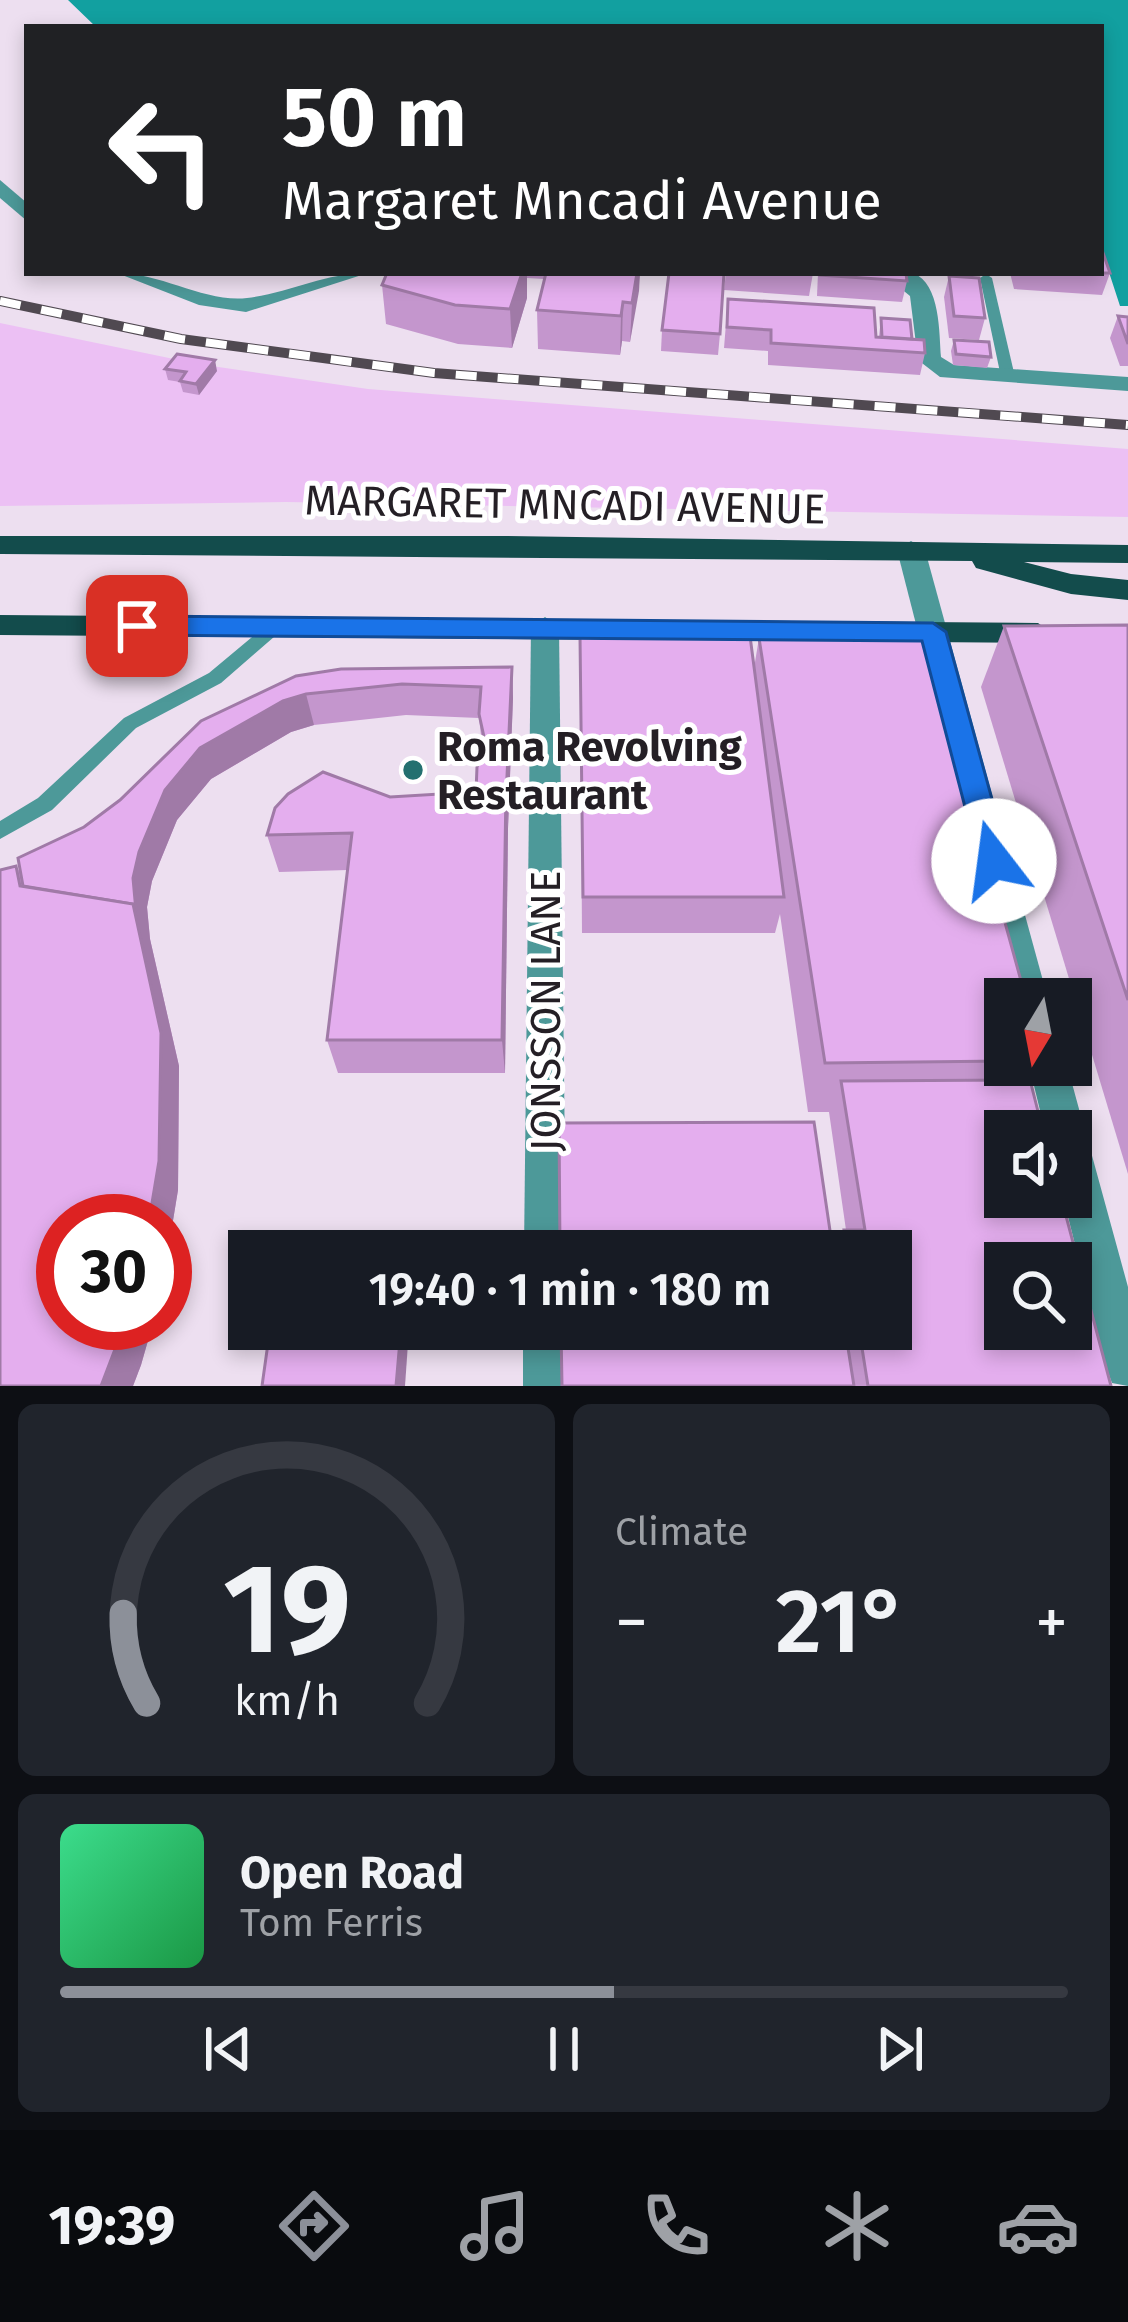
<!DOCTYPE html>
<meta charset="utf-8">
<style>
:root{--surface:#171b24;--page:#20242c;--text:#f1f3f6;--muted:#9ea1a6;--line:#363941;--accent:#8c9099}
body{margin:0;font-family:"Fira Sans",sans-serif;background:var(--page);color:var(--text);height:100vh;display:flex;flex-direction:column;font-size:45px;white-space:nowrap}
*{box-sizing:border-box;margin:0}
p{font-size:39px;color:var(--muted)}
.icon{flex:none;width:66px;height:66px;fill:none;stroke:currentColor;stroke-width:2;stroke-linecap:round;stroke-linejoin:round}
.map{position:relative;height:1386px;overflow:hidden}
.panel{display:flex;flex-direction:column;gap:18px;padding:18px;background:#0d0f14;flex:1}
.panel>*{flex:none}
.top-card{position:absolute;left:24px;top:24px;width:1080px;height:252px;border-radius:0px;box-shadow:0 6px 18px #0003;background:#202124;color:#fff;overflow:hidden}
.needle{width:78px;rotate:190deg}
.buttons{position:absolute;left:984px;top:978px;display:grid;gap:24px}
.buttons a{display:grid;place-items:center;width:108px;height:108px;border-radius:0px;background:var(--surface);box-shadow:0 6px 18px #0003;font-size:60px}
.speed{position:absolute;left:36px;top:1194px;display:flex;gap:24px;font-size:60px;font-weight:700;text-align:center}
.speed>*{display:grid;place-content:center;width:156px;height:156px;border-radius:50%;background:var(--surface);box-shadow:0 6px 18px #0003;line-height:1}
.speed .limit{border:18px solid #d22;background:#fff;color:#111}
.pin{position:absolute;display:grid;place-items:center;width:102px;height:102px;color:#fff;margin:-51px;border-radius:24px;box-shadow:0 6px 18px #0006}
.me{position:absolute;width:132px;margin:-66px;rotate:345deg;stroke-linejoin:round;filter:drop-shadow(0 0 9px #0008)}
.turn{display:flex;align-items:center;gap:42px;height:252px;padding:0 60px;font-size:54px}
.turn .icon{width:156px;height:156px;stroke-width:2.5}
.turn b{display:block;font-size:84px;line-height:102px}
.big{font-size:90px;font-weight:600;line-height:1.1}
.panel .widget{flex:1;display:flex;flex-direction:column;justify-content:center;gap:18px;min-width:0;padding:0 42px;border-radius:18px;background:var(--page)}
.panel .dial{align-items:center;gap:0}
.dial svg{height:312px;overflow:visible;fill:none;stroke:var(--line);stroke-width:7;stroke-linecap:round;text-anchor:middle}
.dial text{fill:var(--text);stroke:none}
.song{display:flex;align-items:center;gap:36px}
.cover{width:144px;height:144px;border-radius:18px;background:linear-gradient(135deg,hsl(150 70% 55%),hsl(140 70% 35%))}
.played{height:12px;border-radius:6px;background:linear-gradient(90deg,var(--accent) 55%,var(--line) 55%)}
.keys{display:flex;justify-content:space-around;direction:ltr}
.heat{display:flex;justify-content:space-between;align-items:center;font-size:66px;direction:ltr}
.panel .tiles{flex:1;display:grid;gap:18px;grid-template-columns:1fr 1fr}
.widget:last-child{grid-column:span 2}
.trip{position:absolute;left:228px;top:1230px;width:684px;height:120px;border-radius:0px;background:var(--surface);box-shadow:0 6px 18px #0003;font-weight:600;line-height:120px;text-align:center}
.tab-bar{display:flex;height:192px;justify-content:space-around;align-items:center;background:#090b0e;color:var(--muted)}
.tab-bar .icon{width:84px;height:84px}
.tab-bar .current{color:var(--accent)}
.tab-bar b{font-size:54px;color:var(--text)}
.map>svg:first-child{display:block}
</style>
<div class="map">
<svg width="1128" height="1386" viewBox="0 0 1128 1386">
<rect width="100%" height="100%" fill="#eddff0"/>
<path fill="#ecc0f4" d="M0,323L198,364L368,389L1128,449V517L286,502L0,506Z"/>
<path fill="#12a0a0" d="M68,0H1128V306H1120L1106,263L1101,262V27H96Z"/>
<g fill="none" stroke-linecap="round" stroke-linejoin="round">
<g fill="#4d9999" fill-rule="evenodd">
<path d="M986,274L992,278L1015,377L1008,381L1001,377L980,278Z"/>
<path d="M276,620L282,622L285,626L282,630L221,683L136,728L52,810L0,839V821L38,798L124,718L209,673L270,622Z"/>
</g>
<g fill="#4d9999" fill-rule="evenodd">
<path d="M0,180L27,203V221L0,198Z"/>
<path d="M117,273C162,273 206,303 247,298C289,293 324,273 368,273L246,312L199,305Z"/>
<path d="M882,273C891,273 905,270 913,273C941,284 939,334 941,357L954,365L1128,377V391L940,377L918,360L910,296Z"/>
<path d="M911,541L925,550L1048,999H1012L897,550Z"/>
<path d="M545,617L559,627L566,1251H524L531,627Z"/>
<path d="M1029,1065H1067L1085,1131L1082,1137L1091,1152L1128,1287V1386L1112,1383L1106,1367L1063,1197H1071V1131H1045Z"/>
<rect x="523" y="1329" width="44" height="57"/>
</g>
<g fill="#134c4c" fill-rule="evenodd">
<path d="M0,536H505L1128,545V563L1024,562L1071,574L1128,580V600L1071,594L976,568L972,561L0,554Z"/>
<path d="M0,615L1038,623L1052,633L1038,643L0,635Z"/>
</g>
<defs>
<path id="rail" d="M0,301L181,339L434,373L1128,425"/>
</defs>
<use href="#rail" stroke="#504951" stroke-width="10"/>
<use href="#rail" stroke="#fff" stroke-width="8" stroke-dasharray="21" stroke-linecap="butt"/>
</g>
<g fill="#c496cd">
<path d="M387,273H640L630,342L622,341L620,355L538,349L537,310L544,279L527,278V298L512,348L458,344L386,324L382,285Z"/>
<path d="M726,273H813L809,296L724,290Z"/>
<path d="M818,273H906L907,281L902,302L817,296Z"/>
<path d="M1010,273H1110L1102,295L1014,289Z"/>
<path d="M949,276L985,318L979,340L949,338L944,297Z"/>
<path d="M728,299L876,337H879L881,318L912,339L925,353L920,375L768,365V351L724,348Z"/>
<path d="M1118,316L1128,317V366H1120L1110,338Z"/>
<path d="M662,330L720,334L718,355L661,351Z"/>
<path d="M954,340L991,357L987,368L953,365L951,351Z"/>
<path d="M165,369L217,371L199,395L183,392L180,382L168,380Z"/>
<path d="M1128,625V1174L981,687L1004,626Z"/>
<path d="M580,636L754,668L759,638L1005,999V1065H1040L1030,1080L1111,1386H562L561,1329H891V1251H834L844,1230H846L829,1112H808L780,914L775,933H582Z"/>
<path d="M512,667L513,698L508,828L505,1073H338L327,1040L348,870L279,872L267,835L275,808L288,794L323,772L390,797L476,792L477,767L483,753L479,718L406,715L314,725L291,732L211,779L177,820L152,881L147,907L150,939L179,1066L178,1190L165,1269V1221H63V1323H153L141,1365L133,1386H0V870L16,866L21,874L18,858L84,827L120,800L201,721L296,676L341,669Z"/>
</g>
<g fill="#a07aa7">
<path d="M518,273H527V298L512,348L510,309Z"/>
<path d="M637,273H640L639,291L630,342L632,303Z"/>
<path d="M623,302L622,341L620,355L621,316Z"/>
<path d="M215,360L217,371L199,395L196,384Z"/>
<path d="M512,667L513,698L508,828L506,798Z"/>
<path d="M306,694L314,725L291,732L211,779L177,820L152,881L147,907L150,939L179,1066L178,1190L165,1269V1221H149L133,904V878L139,852L165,790L200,748L283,701Z"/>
<path d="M506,790L508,828L505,1073L502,1040Z"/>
<path d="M125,1323H153L141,1365L133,1386H101Z"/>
<path d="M401,1329H409L405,1386H396Z"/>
</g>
<g fill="#e4aeee" stroke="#a07aa7" stroke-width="3" fill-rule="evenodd">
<path d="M1101,247L1110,273H1101Z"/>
<path d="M387,273H522L510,309L455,305L382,285Z"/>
<path d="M546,273H637L632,303L623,302L621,316L537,310Z"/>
<path d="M669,273H724L720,334L662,330Z"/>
<path d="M820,273H906L907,281L820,275Z"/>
<path d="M949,276L979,278L985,318L954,316Z"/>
<path d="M728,299L874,308L876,337L924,340L925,353L771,343V330L727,327Z"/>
<path d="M1118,316L1128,317V344Z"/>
<path d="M881,318L910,320L912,339L882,337Z"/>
<path d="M954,340L989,342L991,357L956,354Z"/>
<path d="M177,354L215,360L196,384L180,381L186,372L165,369Z"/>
<path d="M1128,625V1000L1004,626Z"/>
<path d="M580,636H750L784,897H583Z"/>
<path d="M926,636L1026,999H1005V1061L825,1063L759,638Z"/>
<path d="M512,667L506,798V790L476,792L477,767L486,746L479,714L481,687L402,684L306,694L283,701L200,748L165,790L139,852L133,878L136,911L133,904L23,886L18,858L84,827L120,800L201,721L296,676L341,669Z"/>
<path d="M323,772L390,797L506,790L502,1040H327L352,833L267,835L275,808L288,794Z"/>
<path d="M16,866L20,886L133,904L161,1033L159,1161L149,1221H63V1323H125L101,1386H0V870Z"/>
<path d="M1030,1080L1043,1131H1005V1197H1061L1111,1386H868L859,1329H891V1251H847L844,1230H865L841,1081ZM1005,1263H1071V1329H1005Z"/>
<path d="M814,1122L833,1251H560L559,1123Z"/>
<path d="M270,1329H401L396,1386H262Z"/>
<path d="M561,1329H845L854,1386H562Z"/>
</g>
<path fill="#1a73e8" stroke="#114b97" stroke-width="3" d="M137,616L933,623L946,632L1009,861L1005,870L994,874L983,870L979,861L922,641L137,635L124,626Z"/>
<circle fill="#247070" stroke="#fff" stroke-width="4.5" cx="413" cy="770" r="12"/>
<g text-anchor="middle" stroke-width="10" stroke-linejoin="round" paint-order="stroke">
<g font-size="42" fill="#241f25" stroke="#fff">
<text transform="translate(565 504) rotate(1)" y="15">MARGARET MNCADI AVENUE</text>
<text transform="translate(545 1011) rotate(-90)" y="15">JONSSON LANE</text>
</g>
<g font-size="42" font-weight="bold" fill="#241f25" stroke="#fff" text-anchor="start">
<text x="437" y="761">Roma Revolving<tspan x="437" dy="48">Restaurant</tspan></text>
</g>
</g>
</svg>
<div class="buttons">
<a><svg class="needle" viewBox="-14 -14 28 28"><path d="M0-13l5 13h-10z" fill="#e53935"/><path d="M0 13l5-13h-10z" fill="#9ea1a6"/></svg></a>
<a><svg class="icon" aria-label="sound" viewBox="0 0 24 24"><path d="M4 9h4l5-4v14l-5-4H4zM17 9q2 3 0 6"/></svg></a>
<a><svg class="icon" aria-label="search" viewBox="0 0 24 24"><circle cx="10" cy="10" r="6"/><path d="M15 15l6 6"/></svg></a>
</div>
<div class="speed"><div class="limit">30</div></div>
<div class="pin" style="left:137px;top:626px;background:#d93025"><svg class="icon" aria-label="arrive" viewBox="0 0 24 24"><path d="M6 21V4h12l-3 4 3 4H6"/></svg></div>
<svg class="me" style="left:994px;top:861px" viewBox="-20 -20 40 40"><circle r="19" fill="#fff"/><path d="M0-13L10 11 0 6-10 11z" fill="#1a73e8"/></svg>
<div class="trip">19:40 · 1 min · 180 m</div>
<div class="top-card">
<div class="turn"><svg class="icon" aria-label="left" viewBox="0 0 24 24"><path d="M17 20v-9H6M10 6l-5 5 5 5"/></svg><div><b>50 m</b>Margaret Mncadi Avenue</div></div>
</div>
</div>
<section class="panel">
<div class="tiles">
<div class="widget dial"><svg viewBox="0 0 100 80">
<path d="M14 69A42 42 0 1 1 86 69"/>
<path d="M14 69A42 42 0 0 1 8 46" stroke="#8c9099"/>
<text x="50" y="56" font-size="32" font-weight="700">19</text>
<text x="50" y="72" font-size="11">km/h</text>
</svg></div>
<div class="widget"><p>Climate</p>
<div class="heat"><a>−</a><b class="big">21°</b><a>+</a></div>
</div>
<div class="widget">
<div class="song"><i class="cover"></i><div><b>Open Road</b><p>Tom Ferris</p></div></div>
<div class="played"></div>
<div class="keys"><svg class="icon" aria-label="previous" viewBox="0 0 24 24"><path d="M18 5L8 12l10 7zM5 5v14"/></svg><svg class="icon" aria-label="pause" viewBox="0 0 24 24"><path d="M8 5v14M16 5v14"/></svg><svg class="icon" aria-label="next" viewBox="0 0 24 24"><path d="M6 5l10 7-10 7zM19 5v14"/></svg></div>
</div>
</div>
</section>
<nav class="tab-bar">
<b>19:39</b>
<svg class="icon current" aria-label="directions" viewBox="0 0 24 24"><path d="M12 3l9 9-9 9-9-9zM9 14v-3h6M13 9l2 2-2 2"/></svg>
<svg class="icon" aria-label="music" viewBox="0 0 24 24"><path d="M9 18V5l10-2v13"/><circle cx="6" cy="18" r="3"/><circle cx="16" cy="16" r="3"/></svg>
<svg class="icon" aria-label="phone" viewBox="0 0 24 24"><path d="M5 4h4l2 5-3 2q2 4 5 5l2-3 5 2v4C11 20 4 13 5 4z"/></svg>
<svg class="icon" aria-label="climate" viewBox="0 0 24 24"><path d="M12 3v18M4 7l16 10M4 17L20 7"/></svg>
<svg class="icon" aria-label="car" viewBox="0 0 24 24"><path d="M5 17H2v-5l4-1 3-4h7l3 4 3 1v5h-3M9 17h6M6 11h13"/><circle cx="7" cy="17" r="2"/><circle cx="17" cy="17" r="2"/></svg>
</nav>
